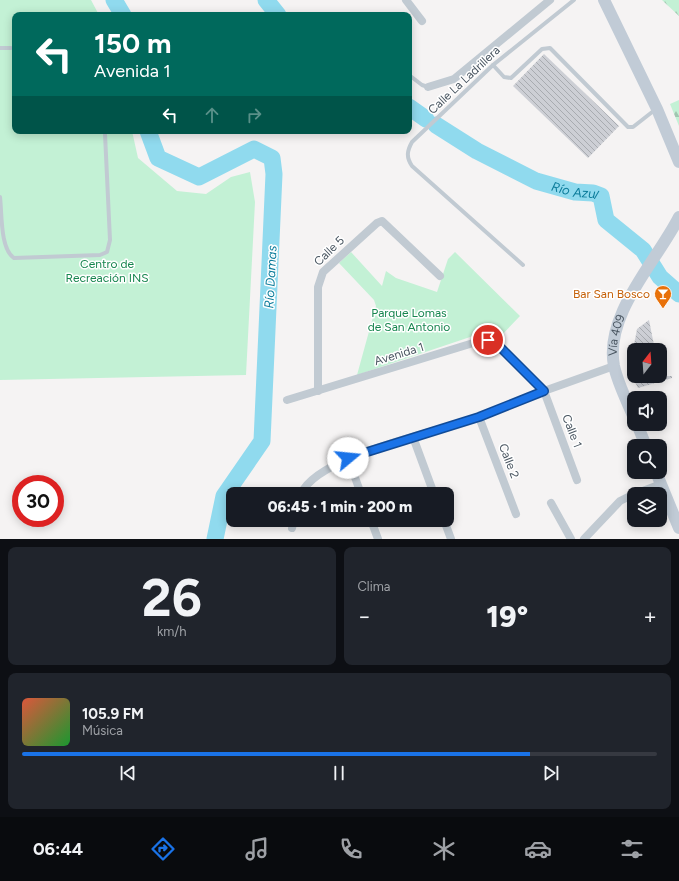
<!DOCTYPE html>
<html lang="es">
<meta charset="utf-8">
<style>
:root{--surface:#171b24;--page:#20242c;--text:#f1f3f6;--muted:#9ea1a6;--line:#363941;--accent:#1a73e8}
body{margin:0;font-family:Figtree,sans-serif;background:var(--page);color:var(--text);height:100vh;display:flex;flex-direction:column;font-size:15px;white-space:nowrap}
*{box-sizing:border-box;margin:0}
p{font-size:13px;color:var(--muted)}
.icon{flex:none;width:22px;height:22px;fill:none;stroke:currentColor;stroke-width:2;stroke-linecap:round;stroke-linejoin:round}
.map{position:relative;height:539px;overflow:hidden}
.drawer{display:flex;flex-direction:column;gap:8px;padding:8px;background:#0d0f14;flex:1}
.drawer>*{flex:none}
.banner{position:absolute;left:12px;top:12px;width:400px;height:122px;border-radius:8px;box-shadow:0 2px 10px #0003;background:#00695c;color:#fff;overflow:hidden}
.needle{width:26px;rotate:17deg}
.buttons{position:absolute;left:627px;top:343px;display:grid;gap:8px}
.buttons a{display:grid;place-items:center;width:40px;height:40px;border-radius:8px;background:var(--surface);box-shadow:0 2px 10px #0003;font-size:20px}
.speed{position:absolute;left:12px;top:475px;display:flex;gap:8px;font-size:20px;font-weight:700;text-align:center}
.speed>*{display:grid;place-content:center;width:52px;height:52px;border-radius:50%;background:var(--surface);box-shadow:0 2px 10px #0003;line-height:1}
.speed .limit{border:6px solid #d22;background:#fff;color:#111}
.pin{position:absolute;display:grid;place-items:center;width:34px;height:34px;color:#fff;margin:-17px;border:2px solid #fff;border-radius:50%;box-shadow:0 1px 4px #0007}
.me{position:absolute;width:44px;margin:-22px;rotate:73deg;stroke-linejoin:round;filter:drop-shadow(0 0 3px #0008)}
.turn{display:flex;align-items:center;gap:14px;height:84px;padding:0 16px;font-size:18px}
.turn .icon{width:52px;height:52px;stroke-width:2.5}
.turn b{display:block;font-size:28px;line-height:34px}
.lanes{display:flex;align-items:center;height:38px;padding:0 16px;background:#0003;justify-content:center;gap:20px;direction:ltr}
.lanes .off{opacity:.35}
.big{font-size:30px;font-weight:800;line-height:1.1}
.drawer .card{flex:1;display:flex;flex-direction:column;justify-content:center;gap:6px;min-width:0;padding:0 14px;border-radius:8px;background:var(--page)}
.drawer .dial{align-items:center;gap:0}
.dial b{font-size:52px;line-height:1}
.song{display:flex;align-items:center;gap:12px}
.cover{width:48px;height:48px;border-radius:6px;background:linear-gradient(135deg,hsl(10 70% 55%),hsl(130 70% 35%))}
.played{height:4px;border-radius:2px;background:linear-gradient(90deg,var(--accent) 80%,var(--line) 80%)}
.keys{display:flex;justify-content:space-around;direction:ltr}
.heat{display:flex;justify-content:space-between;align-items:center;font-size:22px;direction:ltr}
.drawer .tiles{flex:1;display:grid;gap:8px;grid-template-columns:1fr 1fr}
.card:last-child{grid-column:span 2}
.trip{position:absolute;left:226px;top:487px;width:228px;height:40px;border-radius:8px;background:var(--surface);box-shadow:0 2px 10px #0003;font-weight:800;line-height:40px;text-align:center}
.tabs{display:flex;height:64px;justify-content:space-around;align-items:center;background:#090b0e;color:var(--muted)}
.tabs .icon{width:28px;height:28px}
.tabs .current{color:var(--accent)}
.tabs b{font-size:18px;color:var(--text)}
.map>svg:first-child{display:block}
</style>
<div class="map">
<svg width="679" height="539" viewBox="0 0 679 539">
<defs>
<pattern id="forest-firs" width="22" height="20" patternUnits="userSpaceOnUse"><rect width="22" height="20" fill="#c3f1d5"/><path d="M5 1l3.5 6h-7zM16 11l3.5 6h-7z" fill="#a0c6b0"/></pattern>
<pattern id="building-back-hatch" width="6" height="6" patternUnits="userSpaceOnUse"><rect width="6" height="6" fill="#cdcfd5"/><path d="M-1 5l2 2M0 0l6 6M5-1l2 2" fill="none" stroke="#a8abb0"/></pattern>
</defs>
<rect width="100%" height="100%" fill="#f5f3f3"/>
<g fill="url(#forest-firs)">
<path d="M662,0H679V16Z"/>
<path d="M679,100V126L670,104Z"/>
</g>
<g fill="#c3f1d5">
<path d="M0,0H91L99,15H15V131H132L138,158L177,191L206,194L231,177L250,172L255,202L246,375L0,380Z"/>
<path d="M351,252L382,286L386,271L396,278L437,292L448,259L455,252L520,316L500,337L492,334L482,333L357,375L376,306L374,300L339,263Z"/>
</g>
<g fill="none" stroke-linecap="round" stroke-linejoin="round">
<g stroke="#90daee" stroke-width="17">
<path d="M114,0L123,15"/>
<path d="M266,0L278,15"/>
<path d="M409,107L426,119"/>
<path id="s1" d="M436,125L477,151L536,181L575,192L593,193L601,196L606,220L643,250L660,277L679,294"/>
<path d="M148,131L158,158L199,177L254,149L272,158L274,174L262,441L224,496L215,539"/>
</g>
</g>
<g fill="url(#building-back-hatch)">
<path d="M544,54L619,126L588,158L513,86Z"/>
<path d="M649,320L655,350H633L637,329Z"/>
<path d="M632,376H672V378L638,388Z"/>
</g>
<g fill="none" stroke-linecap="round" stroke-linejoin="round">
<g stroke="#c1cad2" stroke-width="4">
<path d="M0,48H11"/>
<path d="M493,65L504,77L511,78L542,49L550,48L628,127H633L656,109"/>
<path d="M409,75L422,85L428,87"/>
<path d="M0,197C2,213 0,249 14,258L100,255L107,252L110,240L105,134"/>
<path d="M523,265L412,166C406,157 407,151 412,142L493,65L574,0"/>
</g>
<g stroke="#c1cad2" stroke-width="8">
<path d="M406,0L422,21"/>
<path d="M428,87L454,79L550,0"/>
<path d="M318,391V287L323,272L377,223L382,221L440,276"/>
<path d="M287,400L483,340H489L498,345L544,391L614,366"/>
<path d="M479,417L516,514"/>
<path d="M413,437L434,494"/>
<path d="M348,458L361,494"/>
<path d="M301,494C318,455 438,432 479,417C501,409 522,400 544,391L577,480"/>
<path d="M635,494L661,484"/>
<path d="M551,503L571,539"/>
<path d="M371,520L378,539"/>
<path d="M444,520L451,539"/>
<path d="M292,528L294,520"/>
<path d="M584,539L620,501L634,494"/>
</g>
<g stroke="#c1cbd6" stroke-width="12">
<path d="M604,0L657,109L679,162"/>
<path id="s2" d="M634,418C627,401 618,384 614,366C604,314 657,261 679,217"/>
<path d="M637,424L646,446"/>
<path d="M656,472L679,528"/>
</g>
</g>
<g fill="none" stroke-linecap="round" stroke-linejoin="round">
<defs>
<path id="route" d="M348,458L479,417L544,391L498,345L488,340"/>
</defs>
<use href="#route" stroke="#114b97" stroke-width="10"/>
<use href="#route" stroke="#1a73e8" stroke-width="7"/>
</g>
<defs>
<symbol id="bar-pin" viewBox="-11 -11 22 30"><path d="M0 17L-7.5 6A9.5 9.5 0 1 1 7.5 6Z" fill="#e8710a" stroke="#fff"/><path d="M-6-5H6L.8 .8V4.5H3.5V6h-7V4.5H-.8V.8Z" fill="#fff"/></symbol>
</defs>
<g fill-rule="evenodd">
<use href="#bar-pin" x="653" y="284" width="20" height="27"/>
</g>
<g text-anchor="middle" stroke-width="3" stroke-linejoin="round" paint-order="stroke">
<g font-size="12" fill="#4a5661" stroke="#fff">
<text transform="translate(464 80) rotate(-43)" y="4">Calle La Ladrillera</text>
<text transform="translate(329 251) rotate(-44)" y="4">Calle 5</text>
<text dy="4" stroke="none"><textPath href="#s2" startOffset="87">Vía 409</textPath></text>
<text transform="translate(399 354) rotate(-17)" y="4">Avenida 1</text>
<text transform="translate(572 431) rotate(69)" y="4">Calle 1</text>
<text transform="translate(509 461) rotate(69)" y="4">Calle 2</text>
</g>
<g font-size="12" fill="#17864f" stroke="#fff">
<text x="107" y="268">Centro de<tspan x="107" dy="14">Recreación INS</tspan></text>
<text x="409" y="317">Parque Lomas<tspan x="409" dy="14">de San Antonio</tspan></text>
</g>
<g font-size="12" fill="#c56008" stroke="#fff" text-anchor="end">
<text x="650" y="298">Bar San Bosco</text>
</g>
<g font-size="13" font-style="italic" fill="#0c7c9b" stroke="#fff">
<text dy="5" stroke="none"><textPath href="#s1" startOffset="155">Río Azul</textPath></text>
<text transform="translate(270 277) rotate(-87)" y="5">Río Damas</text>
</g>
</g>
</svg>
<div class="buttons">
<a><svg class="needle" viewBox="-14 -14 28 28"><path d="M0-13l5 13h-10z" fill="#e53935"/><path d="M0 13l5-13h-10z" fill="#9ea1a6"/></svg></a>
<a><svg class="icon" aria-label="sound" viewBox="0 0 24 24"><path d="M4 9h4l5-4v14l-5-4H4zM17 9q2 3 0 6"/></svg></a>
<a><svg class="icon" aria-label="search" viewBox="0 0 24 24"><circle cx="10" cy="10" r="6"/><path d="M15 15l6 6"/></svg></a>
<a><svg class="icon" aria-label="layers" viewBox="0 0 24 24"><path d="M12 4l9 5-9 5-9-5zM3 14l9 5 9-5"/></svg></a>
</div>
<div class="speed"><div class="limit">30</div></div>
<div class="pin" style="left:488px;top:340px;background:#d93025"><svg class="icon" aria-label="arrive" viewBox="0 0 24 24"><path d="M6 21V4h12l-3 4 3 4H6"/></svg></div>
<svg class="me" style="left:348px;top:458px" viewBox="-20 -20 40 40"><circle r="19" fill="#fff"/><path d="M0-13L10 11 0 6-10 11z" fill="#1a73e8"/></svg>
<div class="trip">06:45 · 1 min · 200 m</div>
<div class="banner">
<div class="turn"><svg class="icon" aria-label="left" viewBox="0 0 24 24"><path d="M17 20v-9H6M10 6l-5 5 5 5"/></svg><div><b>150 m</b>Avenida 1</div></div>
<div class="lanes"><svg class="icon" aria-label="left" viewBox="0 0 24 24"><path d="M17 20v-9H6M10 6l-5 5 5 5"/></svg><svg class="icon off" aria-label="ahead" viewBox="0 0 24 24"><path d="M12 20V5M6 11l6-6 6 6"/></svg><svg class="icon off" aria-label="right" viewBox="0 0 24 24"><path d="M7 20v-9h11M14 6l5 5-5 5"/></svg></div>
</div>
</div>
<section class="drawer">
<div class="tiles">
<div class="card dial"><b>26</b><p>km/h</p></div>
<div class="card"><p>Clima</p>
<div class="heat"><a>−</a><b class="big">19°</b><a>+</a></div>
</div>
<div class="card">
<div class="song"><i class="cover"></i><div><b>105.9 FM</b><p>Música</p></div></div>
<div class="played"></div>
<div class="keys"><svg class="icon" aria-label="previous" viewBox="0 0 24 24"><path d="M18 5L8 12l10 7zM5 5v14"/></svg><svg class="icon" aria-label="pause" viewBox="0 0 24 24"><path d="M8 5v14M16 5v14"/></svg><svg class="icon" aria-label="next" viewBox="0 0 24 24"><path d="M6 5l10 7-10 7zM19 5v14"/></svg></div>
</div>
</div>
</section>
<nav class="tabs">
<b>06:44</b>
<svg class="icon current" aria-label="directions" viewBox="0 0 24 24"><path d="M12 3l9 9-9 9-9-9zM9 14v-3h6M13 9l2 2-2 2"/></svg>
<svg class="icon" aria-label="music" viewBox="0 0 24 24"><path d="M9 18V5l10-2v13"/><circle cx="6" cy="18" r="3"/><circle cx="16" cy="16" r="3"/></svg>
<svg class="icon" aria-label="phone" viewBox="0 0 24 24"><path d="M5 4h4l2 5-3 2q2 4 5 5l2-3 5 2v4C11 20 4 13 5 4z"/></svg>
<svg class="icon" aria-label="climate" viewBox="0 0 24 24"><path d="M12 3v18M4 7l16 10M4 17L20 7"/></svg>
<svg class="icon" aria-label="car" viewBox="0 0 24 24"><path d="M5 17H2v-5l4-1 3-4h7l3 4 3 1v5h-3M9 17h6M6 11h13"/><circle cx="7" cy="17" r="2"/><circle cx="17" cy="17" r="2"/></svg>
<svg class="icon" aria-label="filters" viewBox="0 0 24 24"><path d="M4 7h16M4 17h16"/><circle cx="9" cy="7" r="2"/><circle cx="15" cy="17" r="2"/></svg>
</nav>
